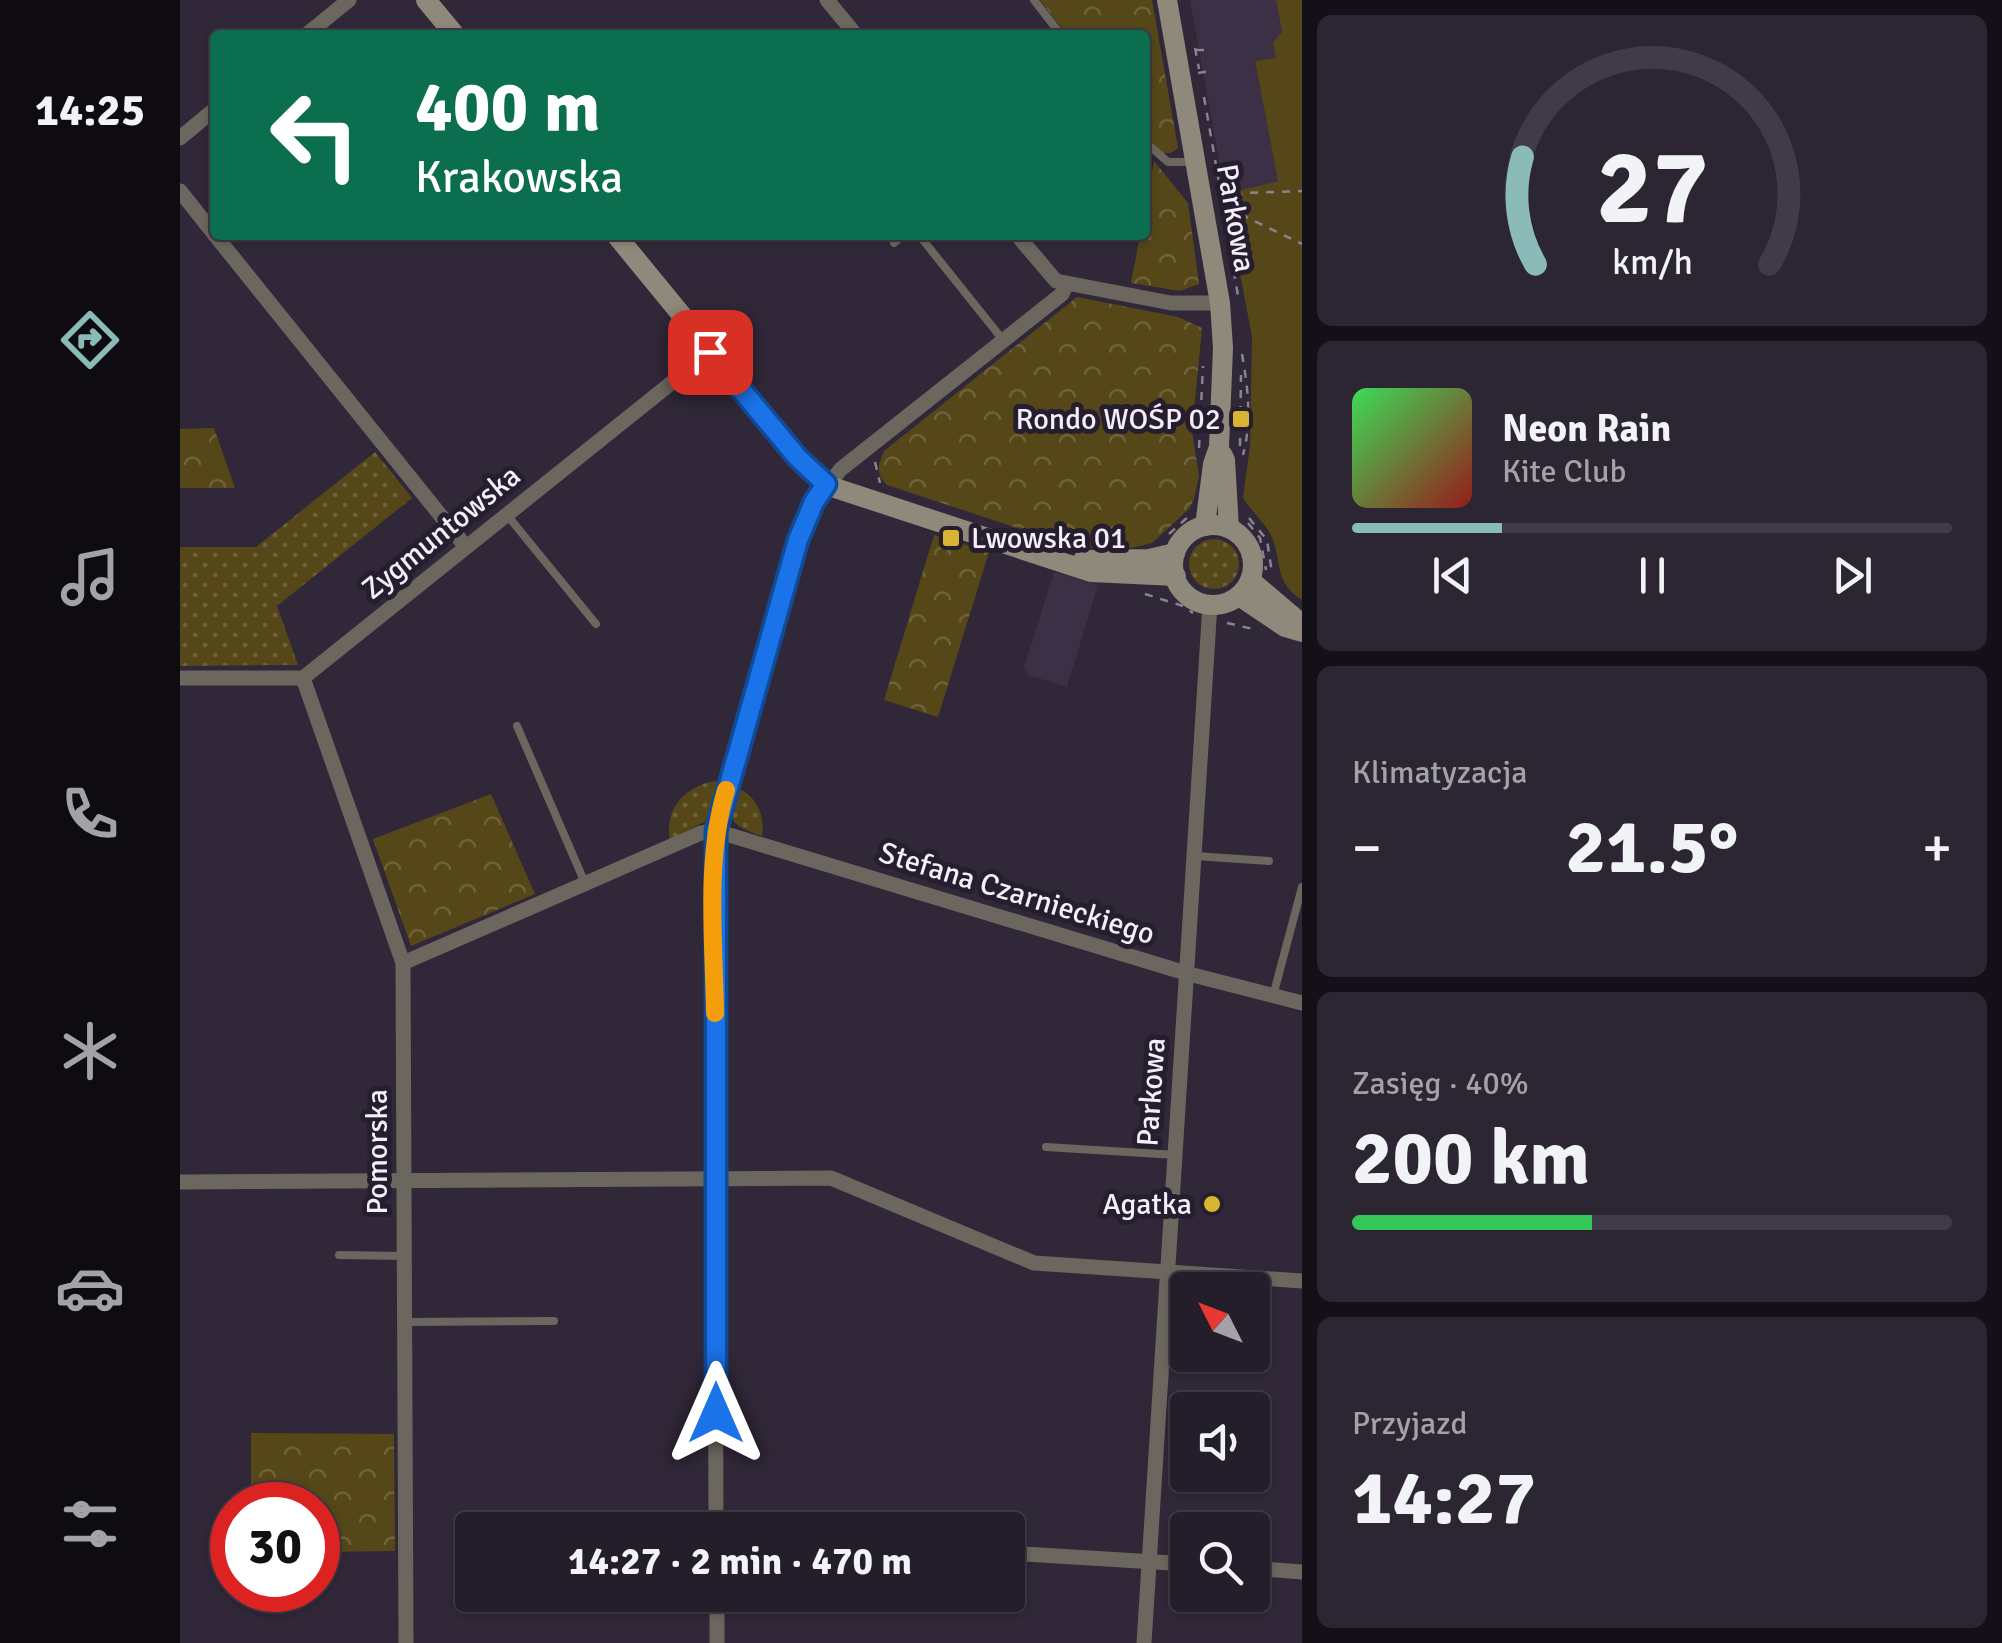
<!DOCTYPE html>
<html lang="pl">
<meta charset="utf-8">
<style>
:root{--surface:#241d2a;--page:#2c2632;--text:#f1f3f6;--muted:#a3a2a8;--line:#413b47;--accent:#8bbbb9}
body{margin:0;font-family:Signika,sans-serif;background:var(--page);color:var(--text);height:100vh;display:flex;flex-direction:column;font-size:38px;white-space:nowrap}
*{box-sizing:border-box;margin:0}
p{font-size:32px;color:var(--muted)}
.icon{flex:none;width:55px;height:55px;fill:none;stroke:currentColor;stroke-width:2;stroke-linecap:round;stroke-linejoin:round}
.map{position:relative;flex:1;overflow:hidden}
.side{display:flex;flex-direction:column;gap:15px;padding:15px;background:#141017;width:700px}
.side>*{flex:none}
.banner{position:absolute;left:30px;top:30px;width:940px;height:210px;border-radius:10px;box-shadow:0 2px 8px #0004,0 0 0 2px var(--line);background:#0b6e4f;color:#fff;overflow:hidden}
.needle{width:65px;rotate:312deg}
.controls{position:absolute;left:990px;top:1272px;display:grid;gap:20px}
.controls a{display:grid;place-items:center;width:100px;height:100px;border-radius:10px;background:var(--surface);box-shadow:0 2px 8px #0004,0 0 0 2px var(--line);font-size:50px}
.speed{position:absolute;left:30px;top:1482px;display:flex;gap:20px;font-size:50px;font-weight:700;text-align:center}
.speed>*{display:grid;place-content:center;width:130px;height:130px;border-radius:50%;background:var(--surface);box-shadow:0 2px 8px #0004,0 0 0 2px var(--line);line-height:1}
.speed .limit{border:15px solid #d22;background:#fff;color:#111}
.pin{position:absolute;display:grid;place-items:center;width:85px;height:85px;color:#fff;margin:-42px;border-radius:20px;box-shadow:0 5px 15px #0006}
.me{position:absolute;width:110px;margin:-55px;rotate:0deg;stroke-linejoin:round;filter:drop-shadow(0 0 8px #0008)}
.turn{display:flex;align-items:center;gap:35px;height:210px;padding:0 40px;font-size:45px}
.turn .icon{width:130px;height:130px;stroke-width:2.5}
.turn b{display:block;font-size:70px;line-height:85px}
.big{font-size:75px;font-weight:700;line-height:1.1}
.side .widget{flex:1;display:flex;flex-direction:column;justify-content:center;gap:15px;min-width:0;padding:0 35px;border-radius:15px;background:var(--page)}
.side .dial{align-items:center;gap:0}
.dial svg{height:260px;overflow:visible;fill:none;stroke:var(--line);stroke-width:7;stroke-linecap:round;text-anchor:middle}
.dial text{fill:var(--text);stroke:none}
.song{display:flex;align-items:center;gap:30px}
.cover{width:120px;height:120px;border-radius:15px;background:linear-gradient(135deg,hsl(130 70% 55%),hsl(0 70% 35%))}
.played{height:10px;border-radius:5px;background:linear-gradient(90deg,var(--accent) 25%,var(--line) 25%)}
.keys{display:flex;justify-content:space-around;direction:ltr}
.heat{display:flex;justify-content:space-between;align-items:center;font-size:55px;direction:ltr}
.charge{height:15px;border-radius:8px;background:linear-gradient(90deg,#34c759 40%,var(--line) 0)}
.trip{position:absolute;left:275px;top:1512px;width:570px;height:100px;border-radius:10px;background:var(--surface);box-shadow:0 2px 8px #0004,0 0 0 2px var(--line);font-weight:700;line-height:100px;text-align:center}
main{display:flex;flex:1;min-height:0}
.tab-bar{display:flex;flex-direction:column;width:180px;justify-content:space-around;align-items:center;background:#0e0c11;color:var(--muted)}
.tab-bar .icon{width:70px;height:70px}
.tab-bar .on{color:var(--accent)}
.tab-bar b{font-size:45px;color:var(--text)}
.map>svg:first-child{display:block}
</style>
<main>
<nav class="tab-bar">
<b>14:25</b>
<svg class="icon on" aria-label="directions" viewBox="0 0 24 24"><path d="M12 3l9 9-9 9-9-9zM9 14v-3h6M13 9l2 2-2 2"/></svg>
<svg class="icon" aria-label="music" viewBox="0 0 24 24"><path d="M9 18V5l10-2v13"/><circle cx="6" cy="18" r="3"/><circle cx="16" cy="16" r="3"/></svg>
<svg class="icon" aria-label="phone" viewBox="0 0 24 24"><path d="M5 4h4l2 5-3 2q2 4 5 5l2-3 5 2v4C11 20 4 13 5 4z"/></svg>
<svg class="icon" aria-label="climate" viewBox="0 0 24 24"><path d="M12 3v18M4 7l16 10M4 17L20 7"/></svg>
<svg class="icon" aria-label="car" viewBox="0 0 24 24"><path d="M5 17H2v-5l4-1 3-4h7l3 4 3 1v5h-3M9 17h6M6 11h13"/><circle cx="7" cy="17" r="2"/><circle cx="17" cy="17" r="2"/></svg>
<svg class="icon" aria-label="filters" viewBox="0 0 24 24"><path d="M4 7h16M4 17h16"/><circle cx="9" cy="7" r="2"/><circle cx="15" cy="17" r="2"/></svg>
</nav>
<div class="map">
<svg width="1122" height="1643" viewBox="0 0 1122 1643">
<defs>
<pattern id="green-dots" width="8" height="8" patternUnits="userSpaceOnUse" patternTransform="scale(2.5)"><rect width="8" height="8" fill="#564719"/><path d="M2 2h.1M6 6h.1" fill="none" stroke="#6f623b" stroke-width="1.8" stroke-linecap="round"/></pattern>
<pattern id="forest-crowns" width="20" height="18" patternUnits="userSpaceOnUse" patternTransform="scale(2.5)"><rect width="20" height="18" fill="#564719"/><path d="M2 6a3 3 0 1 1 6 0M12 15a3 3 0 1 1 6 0" fill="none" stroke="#6f623b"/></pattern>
</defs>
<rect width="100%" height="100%" fill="#302738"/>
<g fill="#3b3046">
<path d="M1010,0H1096L1102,32L1096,58L1075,62L1098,181L1045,194Z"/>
<path d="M874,572L918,585L887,687L848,675L844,667Z"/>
</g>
<g fill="url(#green-dots)">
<path d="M195,452L232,498L97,606L118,665L0,666V547H76Z"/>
<circle cx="1034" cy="564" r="25"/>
<path d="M535,781L540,783L528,820L490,840C484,809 505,786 535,781Z"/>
<path d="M554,787C576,794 585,814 582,836C550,825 545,820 554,787Z"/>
</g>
<g fill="url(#forest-crowns)">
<path d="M860,0H972L998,148L991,153H980L965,134V35H887Z"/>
<path d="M974,161L1008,203L1019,284L1000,291L951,283L960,235H965V209Z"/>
<path d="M897,297L998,317L1022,328L1012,431L1019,476L1014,499L1009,509L972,543L951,548L895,547L707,485C695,473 698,465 704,451Z"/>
<path d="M34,428L55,488H0V429Z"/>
<path d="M754,535L809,552L758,717L704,700Z"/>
<path d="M311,794L355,894L231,946L193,839Z"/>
<path d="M71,1433L214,1434L215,1551L138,1552V1505H71Z"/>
</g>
<path fill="#564719" d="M1096,0H1122V600C1091,581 1104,556 1088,530C1081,519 1070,509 1063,498L1070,446L1072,337L1045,194L1098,181L1075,61L1096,58L1093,43L1102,32Z"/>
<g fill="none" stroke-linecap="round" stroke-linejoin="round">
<g stroke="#8a8391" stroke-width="2.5" stroke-dasharray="8 8" stroke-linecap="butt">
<path d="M1015,48L1019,69"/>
<path d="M1016,50H1025"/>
<path d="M1018,73L1031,71"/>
<path d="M1024,97L1040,188"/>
<path d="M1050,202L1066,217L1122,244"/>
<path d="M1040,203L1066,193L1122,191"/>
<path d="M1051,255L1058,296"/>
<path d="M1062,354C1068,388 1072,421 1063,455"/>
<path d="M1060,446L1061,375"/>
<path d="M1019,448L1023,366"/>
<path d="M695,462L700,483"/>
<path d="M1069,518L1087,540L1092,573"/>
<path d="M1068,523L1080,538L1086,570"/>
<path d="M989,534L1009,516"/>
<path d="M965,594L1003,606L1013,613"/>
<path d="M1047,623L1073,629"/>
</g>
<g stroke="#6b675f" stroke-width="8">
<path d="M854,0L881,35"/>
<path d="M965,142L988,162H1013"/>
<path d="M739,235L823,340"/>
<path d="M714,243L724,235"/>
<path d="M327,515L416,624"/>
<path d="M337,726L405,883"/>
<path d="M1015,856L1089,861"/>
<path d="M1093,996L1122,887"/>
<path d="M866,1147L996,1155"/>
<path d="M159,1255L225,1256"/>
<path d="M225,1322L374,1321"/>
</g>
<g stroke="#6b675f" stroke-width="15">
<path d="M647,0L676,35"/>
<path d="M126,35L169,0"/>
<path d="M0,138L35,109"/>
<path d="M0,191L35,235"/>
<path d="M35,235L286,547"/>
<path d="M837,235L876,281L991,303H1040"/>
<path d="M0,678H123L530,352"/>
<path d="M123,678L223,963L226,1643"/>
<path d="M223,963L521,833L536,831L1009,974L1122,1003"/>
<path d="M0,1182L651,1178L854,1263L1122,1281"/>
<path d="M536,1530L534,865L540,810L618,540L634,502L661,469L882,294L887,284"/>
<path d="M828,1553L1008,1564"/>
<path d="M1072,1568L1122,1572"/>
<path d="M537,1595V1643"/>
<path d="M964,1643L1030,604"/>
</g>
<g stroke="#8e897b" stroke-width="20">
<path d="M246,0L275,35"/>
<path d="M987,0L1040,303L1043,348L1039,447L1033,464L1025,526"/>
<path d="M436,235L618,457L646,485L911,572L996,576"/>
<path d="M1042,454L1045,460L1049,528"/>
<circle cx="1033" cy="565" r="40"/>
<path d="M903,560L969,559L995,553"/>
<path d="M1070,580L1122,624"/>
<path d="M1059,596L1105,627L1122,632"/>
</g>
</g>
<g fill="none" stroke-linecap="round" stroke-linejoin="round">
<defs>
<path id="route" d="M530,352L618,458L646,484L634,502L618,540L536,831V1413"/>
</defs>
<use href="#route" stroke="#114b97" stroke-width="25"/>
<use href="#route" stroke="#1a73e8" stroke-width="18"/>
<path stroke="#f59e0b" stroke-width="18" d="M535,1013C534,940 525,861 546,790"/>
</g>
<g fill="#dab333" stroke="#261e2e" stroke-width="4">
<rect x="1051" y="409" width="20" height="20" rx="5"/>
<rect x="761" y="528" width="20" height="20" rx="5"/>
<circle cx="1032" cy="1204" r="10"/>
</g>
<g text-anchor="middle" stroke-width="10" stroke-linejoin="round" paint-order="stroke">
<g font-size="30" fill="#f3eef9" stroke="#261e2e">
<text transform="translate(1056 218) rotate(80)" y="10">Parkowa</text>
<text transform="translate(261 532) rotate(-39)" y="10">Zygmuntowska</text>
<text transform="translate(837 893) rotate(17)" y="10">Stefana Czarnieckiego</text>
<text transform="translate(971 1092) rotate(-86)" y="10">Parkowa</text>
<text transform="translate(197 1152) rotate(-90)" y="10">Pomorska</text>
</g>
<g font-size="30" fill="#f3eef9" stroke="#261e2e" text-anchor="end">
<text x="1041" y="429">Rondo WOŚP 02</text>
<text x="791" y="548" text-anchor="start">Lwowska 01</text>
<text x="1012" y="1214">Agatka</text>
</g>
</g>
</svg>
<div class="controls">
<a><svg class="needle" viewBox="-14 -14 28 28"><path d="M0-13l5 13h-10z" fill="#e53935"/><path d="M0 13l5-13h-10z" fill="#a3a2a8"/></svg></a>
<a><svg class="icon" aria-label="sound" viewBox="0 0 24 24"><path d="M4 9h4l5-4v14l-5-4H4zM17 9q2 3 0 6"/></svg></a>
<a><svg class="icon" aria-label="search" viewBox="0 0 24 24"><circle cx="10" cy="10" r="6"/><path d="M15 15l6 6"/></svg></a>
</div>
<div class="speed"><div class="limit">30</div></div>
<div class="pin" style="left:530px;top:352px;background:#d93025"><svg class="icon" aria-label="arrive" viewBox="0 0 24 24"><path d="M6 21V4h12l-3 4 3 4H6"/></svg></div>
<svg class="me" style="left:536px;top:1413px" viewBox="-20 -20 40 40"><path d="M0-17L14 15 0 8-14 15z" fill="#1a73e8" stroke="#fff" stroke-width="4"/></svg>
<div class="trip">14:27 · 2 min · 470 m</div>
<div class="banner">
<div class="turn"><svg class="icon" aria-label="left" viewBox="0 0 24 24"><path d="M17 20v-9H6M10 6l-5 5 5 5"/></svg><div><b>400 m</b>Krakowska</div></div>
</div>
</div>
<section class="side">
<div class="widget dial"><svg viewBox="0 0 100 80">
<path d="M14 69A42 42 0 1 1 86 69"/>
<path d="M14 69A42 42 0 0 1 10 36" stroke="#8bbbb9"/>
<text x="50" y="56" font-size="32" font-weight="700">27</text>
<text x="50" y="72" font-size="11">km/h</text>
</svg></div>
<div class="widget">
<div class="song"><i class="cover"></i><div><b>Neon Rain</b><p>Kite Club</p></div></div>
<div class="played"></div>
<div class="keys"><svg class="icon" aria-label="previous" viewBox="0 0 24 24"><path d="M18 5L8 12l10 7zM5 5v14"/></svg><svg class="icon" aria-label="pause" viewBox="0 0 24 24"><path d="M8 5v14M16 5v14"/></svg><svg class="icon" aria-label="next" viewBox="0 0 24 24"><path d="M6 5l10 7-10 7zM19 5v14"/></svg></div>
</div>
<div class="widget"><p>Klimatyzacja</p>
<div class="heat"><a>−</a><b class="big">21.5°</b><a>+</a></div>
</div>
<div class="widget"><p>Zasięg · 40%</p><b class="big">200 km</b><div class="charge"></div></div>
<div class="widget"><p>Przyjazd</p><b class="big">14:27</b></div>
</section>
</main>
